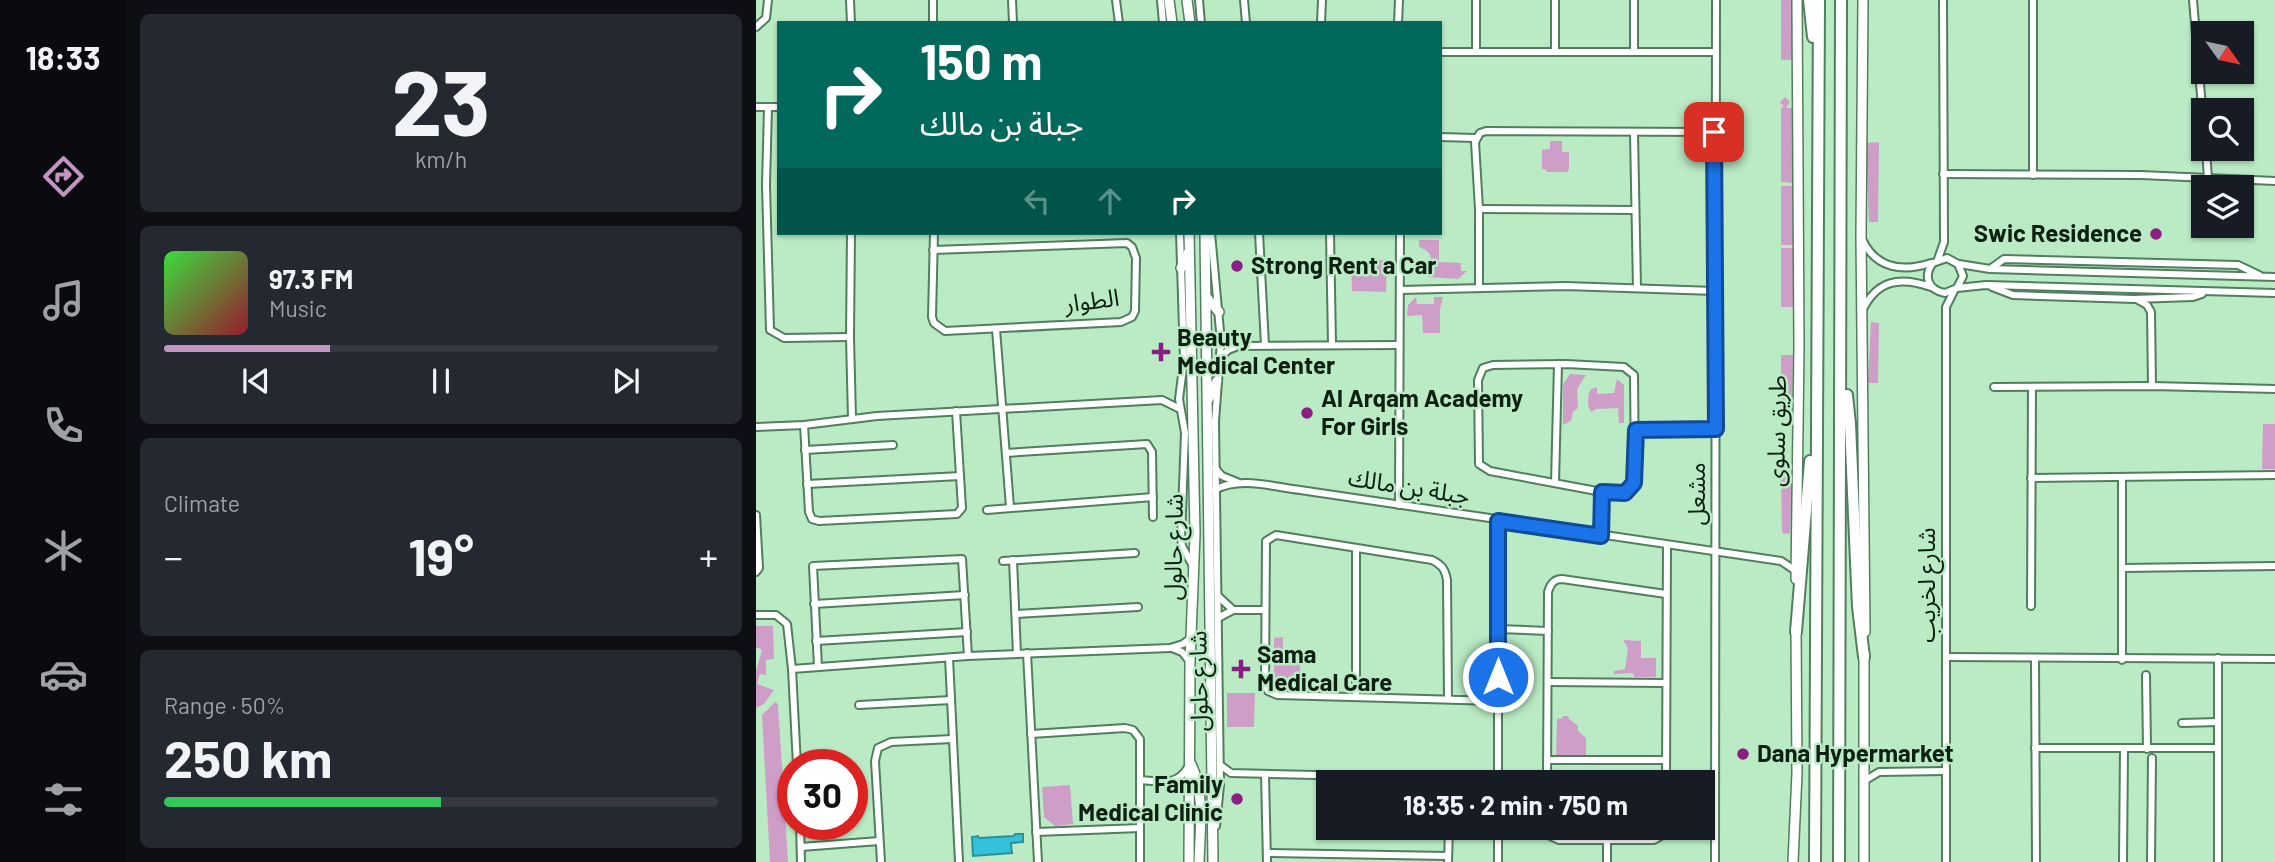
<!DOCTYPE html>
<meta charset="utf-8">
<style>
:root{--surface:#171b24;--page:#242831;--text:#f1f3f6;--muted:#9ea1a6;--line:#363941;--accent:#c393c2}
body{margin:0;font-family:Barlow,"Noto Sans Arabic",sans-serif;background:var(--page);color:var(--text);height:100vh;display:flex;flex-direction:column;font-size:26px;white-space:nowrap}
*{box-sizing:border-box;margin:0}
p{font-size:23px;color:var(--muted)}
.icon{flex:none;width:38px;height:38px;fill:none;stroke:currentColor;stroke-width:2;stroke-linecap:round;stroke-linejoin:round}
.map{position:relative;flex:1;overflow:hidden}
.drawer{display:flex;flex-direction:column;gap:14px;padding:14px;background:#0d0f14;width:630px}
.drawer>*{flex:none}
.banner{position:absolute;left:21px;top:21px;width:665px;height:214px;border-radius:0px;box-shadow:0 2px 5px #0004;background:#00695c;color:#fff;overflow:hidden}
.needle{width:46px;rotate:123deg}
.buttons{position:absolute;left:1435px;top:21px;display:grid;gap:14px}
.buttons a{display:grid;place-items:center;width:63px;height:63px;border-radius:0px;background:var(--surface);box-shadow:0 2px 5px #0004;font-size:35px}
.speed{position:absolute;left:21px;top:749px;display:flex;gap:14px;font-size:35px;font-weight:700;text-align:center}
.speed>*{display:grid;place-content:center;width:91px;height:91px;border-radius:50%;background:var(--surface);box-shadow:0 2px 5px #0004;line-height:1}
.speed .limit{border:10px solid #d22;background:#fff;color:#111}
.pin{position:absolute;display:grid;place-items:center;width:60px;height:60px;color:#fff;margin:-30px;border-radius:14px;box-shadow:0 4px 10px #0006}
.me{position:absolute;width:77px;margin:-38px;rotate:0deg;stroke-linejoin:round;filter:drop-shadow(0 0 5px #0008)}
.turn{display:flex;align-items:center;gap:24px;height:147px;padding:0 28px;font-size:32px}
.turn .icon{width:91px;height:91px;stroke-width:2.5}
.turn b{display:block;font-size:49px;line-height:60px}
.lanes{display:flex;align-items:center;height:66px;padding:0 28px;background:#0003;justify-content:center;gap:35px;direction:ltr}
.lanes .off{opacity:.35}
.big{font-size:52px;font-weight:700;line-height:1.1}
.drawer .card{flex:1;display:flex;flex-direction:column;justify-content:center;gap:10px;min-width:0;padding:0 24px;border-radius:10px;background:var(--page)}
.drawer .dial{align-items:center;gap:0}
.dial b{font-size:91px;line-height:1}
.song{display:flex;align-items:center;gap:21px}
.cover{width:84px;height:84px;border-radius:10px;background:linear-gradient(135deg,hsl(120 70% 55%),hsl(350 70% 35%))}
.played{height:7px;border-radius:4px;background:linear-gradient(90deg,var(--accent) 30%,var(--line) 30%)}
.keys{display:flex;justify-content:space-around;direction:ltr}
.heat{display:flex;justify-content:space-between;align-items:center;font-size:38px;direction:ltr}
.charge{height:10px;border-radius:5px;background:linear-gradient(90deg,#34c759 50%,var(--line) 0)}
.trip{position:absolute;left:560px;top:770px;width:399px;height:70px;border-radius:0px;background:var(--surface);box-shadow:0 2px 5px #0004;font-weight:700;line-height:70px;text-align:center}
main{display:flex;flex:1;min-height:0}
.menu{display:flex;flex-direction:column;width:126px;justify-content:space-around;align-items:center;background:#090b0e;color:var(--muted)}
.menu .icon{width:49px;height:49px}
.menu .current{color:var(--accent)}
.menu b{font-size:32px;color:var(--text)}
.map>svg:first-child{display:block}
</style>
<main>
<nav class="menu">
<b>18:33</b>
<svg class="icon current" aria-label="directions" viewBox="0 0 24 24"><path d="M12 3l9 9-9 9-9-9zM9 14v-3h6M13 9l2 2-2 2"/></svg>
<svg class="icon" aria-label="music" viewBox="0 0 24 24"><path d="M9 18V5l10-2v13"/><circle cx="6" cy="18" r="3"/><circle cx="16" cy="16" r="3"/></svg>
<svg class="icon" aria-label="phone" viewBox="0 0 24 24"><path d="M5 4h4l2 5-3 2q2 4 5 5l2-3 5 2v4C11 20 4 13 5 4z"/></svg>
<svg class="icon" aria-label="climate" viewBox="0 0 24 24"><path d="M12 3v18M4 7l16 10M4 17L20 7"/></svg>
<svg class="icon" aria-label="car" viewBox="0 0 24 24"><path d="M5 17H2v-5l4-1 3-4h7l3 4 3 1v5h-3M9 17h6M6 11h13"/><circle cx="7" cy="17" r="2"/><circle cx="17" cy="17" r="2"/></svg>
<svg class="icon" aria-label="filters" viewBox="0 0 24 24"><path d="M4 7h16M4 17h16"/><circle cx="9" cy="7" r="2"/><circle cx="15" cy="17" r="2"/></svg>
</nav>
<section class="drawer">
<div class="card dial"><b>23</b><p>km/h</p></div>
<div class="card">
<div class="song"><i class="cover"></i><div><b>97.3 FM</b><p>Music</p></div></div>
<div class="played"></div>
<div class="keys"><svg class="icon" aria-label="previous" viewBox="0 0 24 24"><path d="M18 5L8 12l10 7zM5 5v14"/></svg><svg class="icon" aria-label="pause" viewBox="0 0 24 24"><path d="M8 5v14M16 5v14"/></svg><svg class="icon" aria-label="next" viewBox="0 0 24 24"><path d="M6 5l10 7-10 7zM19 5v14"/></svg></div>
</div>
<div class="card"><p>Climate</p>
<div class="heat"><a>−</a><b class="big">19°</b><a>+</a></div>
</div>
<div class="card"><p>Range · 50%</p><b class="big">250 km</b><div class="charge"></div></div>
</section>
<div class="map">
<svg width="1519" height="862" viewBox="0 0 1519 862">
<rect width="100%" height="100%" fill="#baebc5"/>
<g fill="#cf9ec8">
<path d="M1025,0H1036L1037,60H1025Z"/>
<path d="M1029,97L1034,102L1030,108H1037V183L1025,182V108L1028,107L1024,102Z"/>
<path d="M794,141H806V152H813V169L811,172H791L790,170L786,169V150L794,149Z"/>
<path d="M1123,142L1122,222H1113L1110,143Z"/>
<rect x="1025" y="186" width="12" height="59"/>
<path d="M663,240H683V262L705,263V271H711L702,279L672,277C673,265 682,254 663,247Z"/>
<rect x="1025" y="248" width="12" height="59"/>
<path d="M595,260H631L630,292L596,291Z"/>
<path d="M660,297L661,304H678V297H687L684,309V333H667L666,315L651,316L652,305Z"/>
<path d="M1115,322L1123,323L1122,383H1112Z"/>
<path d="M1025,355H1037L1036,411H1025Z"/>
<path d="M814,374L830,375L821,389L822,408L817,412L815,421L807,425V385Z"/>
<path d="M861,379L868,385V423H863L862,408L840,409L835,412C831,407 831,395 835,389L841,387V394L858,393Z"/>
<path d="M1507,424H1519V469H1506Z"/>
<path d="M1025,475H1036L1034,534L1026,533Z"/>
<path d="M0,626H17L18,659L10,660V675L4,674L1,684L18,690L8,704L0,708V671L6,650L0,647Z"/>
<path d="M527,637V659L544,660V684H547V687H526L518,679V638Z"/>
<path d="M867,640L885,641V658H900V677H878L877,673L858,674V671L869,669L872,648Z"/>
<path d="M471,693H499L498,727H471Z"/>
<path d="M19,702L22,704L32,862H14L6,715Z"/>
<path d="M807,716H812L813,719L822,726V731L830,738V756L800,755L801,719L806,718Z"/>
<path d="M314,785L317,824L299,826L288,817L286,787Z"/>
</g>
<path fill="#33c2da" stroke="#28919e" stroke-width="2" d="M259,834H267V842L255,843L256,853L217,856L216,837L222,836L223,838L258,836Z"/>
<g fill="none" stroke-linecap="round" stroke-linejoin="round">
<defs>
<g id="minor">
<path d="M94,0L95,23"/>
<path d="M256,0L257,23"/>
<path d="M360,0L363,23"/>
<path d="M405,0L407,23"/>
<path d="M443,0L445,23"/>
<path d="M488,0L490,23"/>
<path d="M720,0V52"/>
<path d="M799,0V52"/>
<path d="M878,0V51"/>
<path d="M1437,0L1447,119"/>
<path d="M177,23V0"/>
<path d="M565,23L566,0"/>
<path d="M642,23L643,0"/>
<path d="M0,27L10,18L12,0"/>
<path d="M684,52H960"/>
<path d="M0,107H23"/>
<path d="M12,107L10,185L14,330L28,338L94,337"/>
<path d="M878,133L881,288"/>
<path d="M684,137L719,138"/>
<path d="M1450,149L1452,179"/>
<path d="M1187,174L1385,175L1519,181"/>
<path d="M1277,175V0"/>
<path d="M723,209L879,210"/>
<path d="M95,233L94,337L96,419"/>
<path d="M424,233L428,360L423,399L429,433L425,538L426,546L437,566"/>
<path d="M455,233L465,342L459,421L464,785L460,826"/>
<path d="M503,233L509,345"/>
<path d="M574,233L576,344"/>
<path d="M1107,241C1121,269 1147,272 1175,263"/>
<path d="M177,250L371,243L376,247L380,258L379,311L376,317L365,322L189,331L178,323L176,317L178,233"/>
<path d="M1182,259L1188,242L1187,0"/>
<path d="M1203,264L1234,269L1519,277"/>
<path d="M1234,269L1248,259L1482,265L1503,275"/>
<path d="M1236,287L1257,295L1378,299L1437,297L1446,294"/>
<path d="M723,288V209L719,142L724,133L730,131L959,132"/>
<path d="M1201,288L1207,276L1202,264L1191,258L1177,263C1167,276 1172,290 1189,293L1201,288L1230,285L1519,293"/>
<path d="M644,290L809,286L959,291"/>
<path d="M1382,300L1391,305L1395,312L1396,386"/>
<path d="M1106,311C1121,280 1143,276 1175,287"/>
<path d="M240,329L254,507"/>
<path d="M464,358L472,350L482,346L643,345"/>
<path d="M810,364L868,367L878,375L879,477L876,487L869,493L846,492L734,471L723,464L722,380L727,368L737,365Z"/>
<path d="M1238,387L1396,386L1519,389"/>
<path d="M48,425L53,512L56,519L63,521L201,514L206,508L200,411"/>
<path d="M0,427L48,425L121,416L406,400L424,409"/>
<path d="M880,430L960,429"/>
<path d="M49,450L137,445"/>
<path d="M250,453L391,444L396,452L397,517"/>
<path d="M459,468L466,476L481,482"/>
<path d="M1275,478L1519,475"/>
<path d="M799,483L802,364"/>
<path d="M51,484L204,476"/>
<path d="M459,490C483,476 518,487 544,490L1025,561L1040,571"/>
<path d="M643,505L644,233"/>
<path d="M231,510L397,497"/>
<path d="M0,515L3,568L0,572"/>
<path d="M845,535L846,492"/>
<path d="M257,560L261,654"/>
<path d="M247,561L379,553"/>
<path d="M1366,568L1519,566"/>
<path d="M462,596L477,610"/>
<path d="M58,604L209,595"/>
<path d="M1275,606L1276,387"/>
<path d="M260,614L382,607"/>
<path d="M0,615H20L31,624L36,669L41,765"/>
<path d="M462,618L477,610H508"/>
<path d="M742,629L792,631"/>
<path d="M60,641L211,632"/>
<path d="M416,648L426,652L434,662"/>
<path d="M271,653L282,862"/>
<path d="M1190,657L1519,659"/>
<path d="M193,658L203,862"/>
<path d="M1279,659L1280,862"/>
<path d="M1366,660V477"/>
<path d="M62,667L57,566L206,559L212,656"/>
<path d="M36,669L212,656L414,648L427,644L435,638"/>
<path d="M1390,675L1391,749"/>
<path d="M792,682L909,683"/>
<path d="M600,697V548"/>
<path d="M692,699L691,580C689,569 686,565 676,560L520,535L510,541L509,686L512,691L521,695L742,701"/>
<path d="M103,705L195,700"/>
<path d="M1426,723L1462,722"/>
<path d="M275,734L369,728L377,730L384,739V862"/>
<path d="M1279,748H1462"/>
<path d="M791,760H910"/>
<path d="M464,765L475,773L742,779"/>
<path d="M509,774L511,862"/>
<path d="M385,780C404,782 422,786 432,767"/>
<path d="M742,781V521"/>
<path d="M1108,781L1123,772L1189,771"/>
<path d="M791,782L792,592C794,585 797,579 806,579L910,594"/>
<path d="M910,782L911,545"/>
<path d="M44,824L45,862"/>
<path d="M742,828V862"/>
<path d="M791,828L794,836L803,840H898L905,836L909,828"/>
<path d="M280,832L384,828"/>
<path d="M45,847L123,841"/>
<path d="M511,853L692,856"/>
<path d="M125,862L119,761L122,748L135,742L196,739"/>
<path d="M692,862L693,828"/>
<path d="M851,862V839"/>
<path d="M959,862L960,0"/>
<path d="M1190,862V307L1198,291"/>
<path d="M1367,862L1368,749"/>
<path d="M1395,862L1396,758"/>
<path d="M1462,862V658"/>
</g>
<g id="secondary">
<path d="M413,0L416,23"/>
<path d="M431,0L434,23"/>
<path d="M1107,0L1105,236L1109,632"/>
<path d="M449,233L457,862"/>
<path d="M425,268L432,253"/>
<path d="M451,298L463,312"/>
<path d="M453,398L461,381"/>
<path d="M1040,579L1043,347L1041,0"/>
<path d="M435,764C449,793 444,830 443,862"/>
<path d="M433,862L434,662L439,534L433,233"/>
<path d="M1037,862L1041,773L1040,628"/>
<path d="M1108,862V653"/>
</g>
<g id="motorway">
<path d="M1053,0L1057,37"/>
<path d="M1091,395L1094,424L1102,607L1108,657"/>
<path d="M1040,632L1054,461"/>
<path d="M1059,862L1063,0"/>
<path d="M1083,862L1085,0"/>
</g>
</defs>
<use href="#minor" stroke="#517e5d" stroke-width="10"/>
<use href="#secondary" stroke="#517e5d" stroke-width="12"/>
<use href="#motorway" stroke="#517e5d" stroke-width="14"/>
<use href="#minor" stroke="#fff" stroke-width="6"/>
<use href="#secondary" stroke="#fff" stroke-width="9"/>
<use href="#motorway" stroke="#fff" stroke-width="10"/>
</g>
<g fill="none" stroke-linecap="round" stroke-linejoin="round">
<defs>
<path id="route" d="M742,677V521L845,536L846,492L869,493L878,483L880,430L960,429L958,132"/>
</defs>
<use href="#route" stroke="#114b97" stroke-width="18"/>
<use href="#route" stroke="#1a73e8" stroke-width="12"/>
</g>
<g fill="#8a1e82" stroke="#baebc5" stroke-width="2.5">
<circle cx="1400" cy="234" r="7"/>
<circle cx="481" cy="266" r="7"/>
<path d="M401.5 341.5h7v7h7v7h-7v7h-7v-7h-7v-7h7z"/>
<circle cx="551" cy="413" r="7"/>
<path d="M481.5 658.5h7v7h7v7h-7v7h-7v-7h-7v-7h7z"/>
<circle cx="987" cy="754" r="7"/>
<circle cx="481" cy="799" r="7"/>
</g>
<g text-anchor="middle" stroke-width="5" stroke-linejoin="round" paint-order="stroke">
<g font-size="24" font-weight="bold" fill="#0d2012" stroke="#baebc5" text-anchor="start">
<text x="1386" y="242" text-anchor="end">Swic Residence</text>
<text x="495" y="274">Strong Rent a Car</text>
<text x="421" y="346">Beauty<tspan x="421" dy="28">Medical Center</tspan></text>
<text x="565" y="407">Al Arqam Academy<tspan x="565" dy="28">For Girls</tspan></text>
<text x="501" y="663">Sama<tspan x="501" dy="28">Medical Care</tspan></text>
<text x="1001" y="762">Dana Hypermarket</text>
<text x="467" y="793" text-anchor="end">Family<tspan x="467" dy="28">Medical Clinic</tspan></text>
</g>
<g font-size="24" fill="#0d2012" stroke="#baebc5">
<text transform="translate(336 301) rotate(-7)" y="8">الطوار</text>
<text transform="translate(1021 431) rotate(-89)" y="8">طريق سلوى</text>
<text transform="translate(653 487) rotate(9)" y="8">جبلة بن مالك</text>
<text transform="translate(941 494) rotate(-90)" y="8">مشعل</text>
<text transform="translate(418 547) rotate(-89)" y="8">شارع حالول</text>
<text transform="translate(1171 585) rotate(-90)" y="8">شارع لخريب</text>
<text transform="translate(443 681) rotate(-91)" y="8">شارع حلول</text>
</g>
</g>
</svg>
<div class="buttons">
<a><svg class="needle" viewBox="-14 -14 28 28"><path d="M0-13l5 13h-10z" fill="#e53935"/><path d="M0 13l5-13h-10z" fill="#9ea1a6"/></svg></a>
<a><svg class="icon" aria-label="search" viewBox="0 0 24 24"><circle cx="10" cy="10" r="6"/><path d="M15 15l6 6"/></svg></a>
<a><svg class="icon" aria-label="layers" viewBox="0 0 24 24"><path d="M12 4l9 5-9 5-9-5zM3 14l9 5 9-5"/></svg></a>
</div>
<div class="speed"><div class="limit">30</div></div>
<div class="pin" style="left:958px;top:132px;background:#d93025"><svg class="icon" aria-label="arrive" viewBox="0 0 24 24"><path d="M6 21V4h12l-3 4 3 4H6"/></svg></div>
<svg class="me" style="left:742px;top:677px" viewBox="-20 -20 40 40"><circle r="17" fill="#1a73e8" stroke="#fff" stroke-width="3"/><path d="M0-11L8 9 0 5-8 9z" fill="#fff"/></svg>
<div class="trip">18:35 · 2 min · 750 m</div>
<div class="banner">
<div class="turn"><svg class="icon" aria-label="right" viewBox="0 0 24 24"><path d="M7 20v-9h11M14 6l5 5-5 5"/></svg><div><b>150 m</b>جبلة بن مالك</div></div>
<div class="lanes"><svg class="icon off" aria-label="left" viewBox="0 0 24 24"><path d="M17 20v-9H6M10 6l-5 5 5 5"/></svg><svg class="icon off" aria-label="ahead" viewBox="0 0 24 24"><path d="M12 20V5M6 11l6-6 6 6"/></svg><svg class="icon" aria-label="right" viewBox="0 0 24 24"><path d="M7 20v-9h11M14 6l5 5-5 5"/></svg></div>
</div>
</div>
</main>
